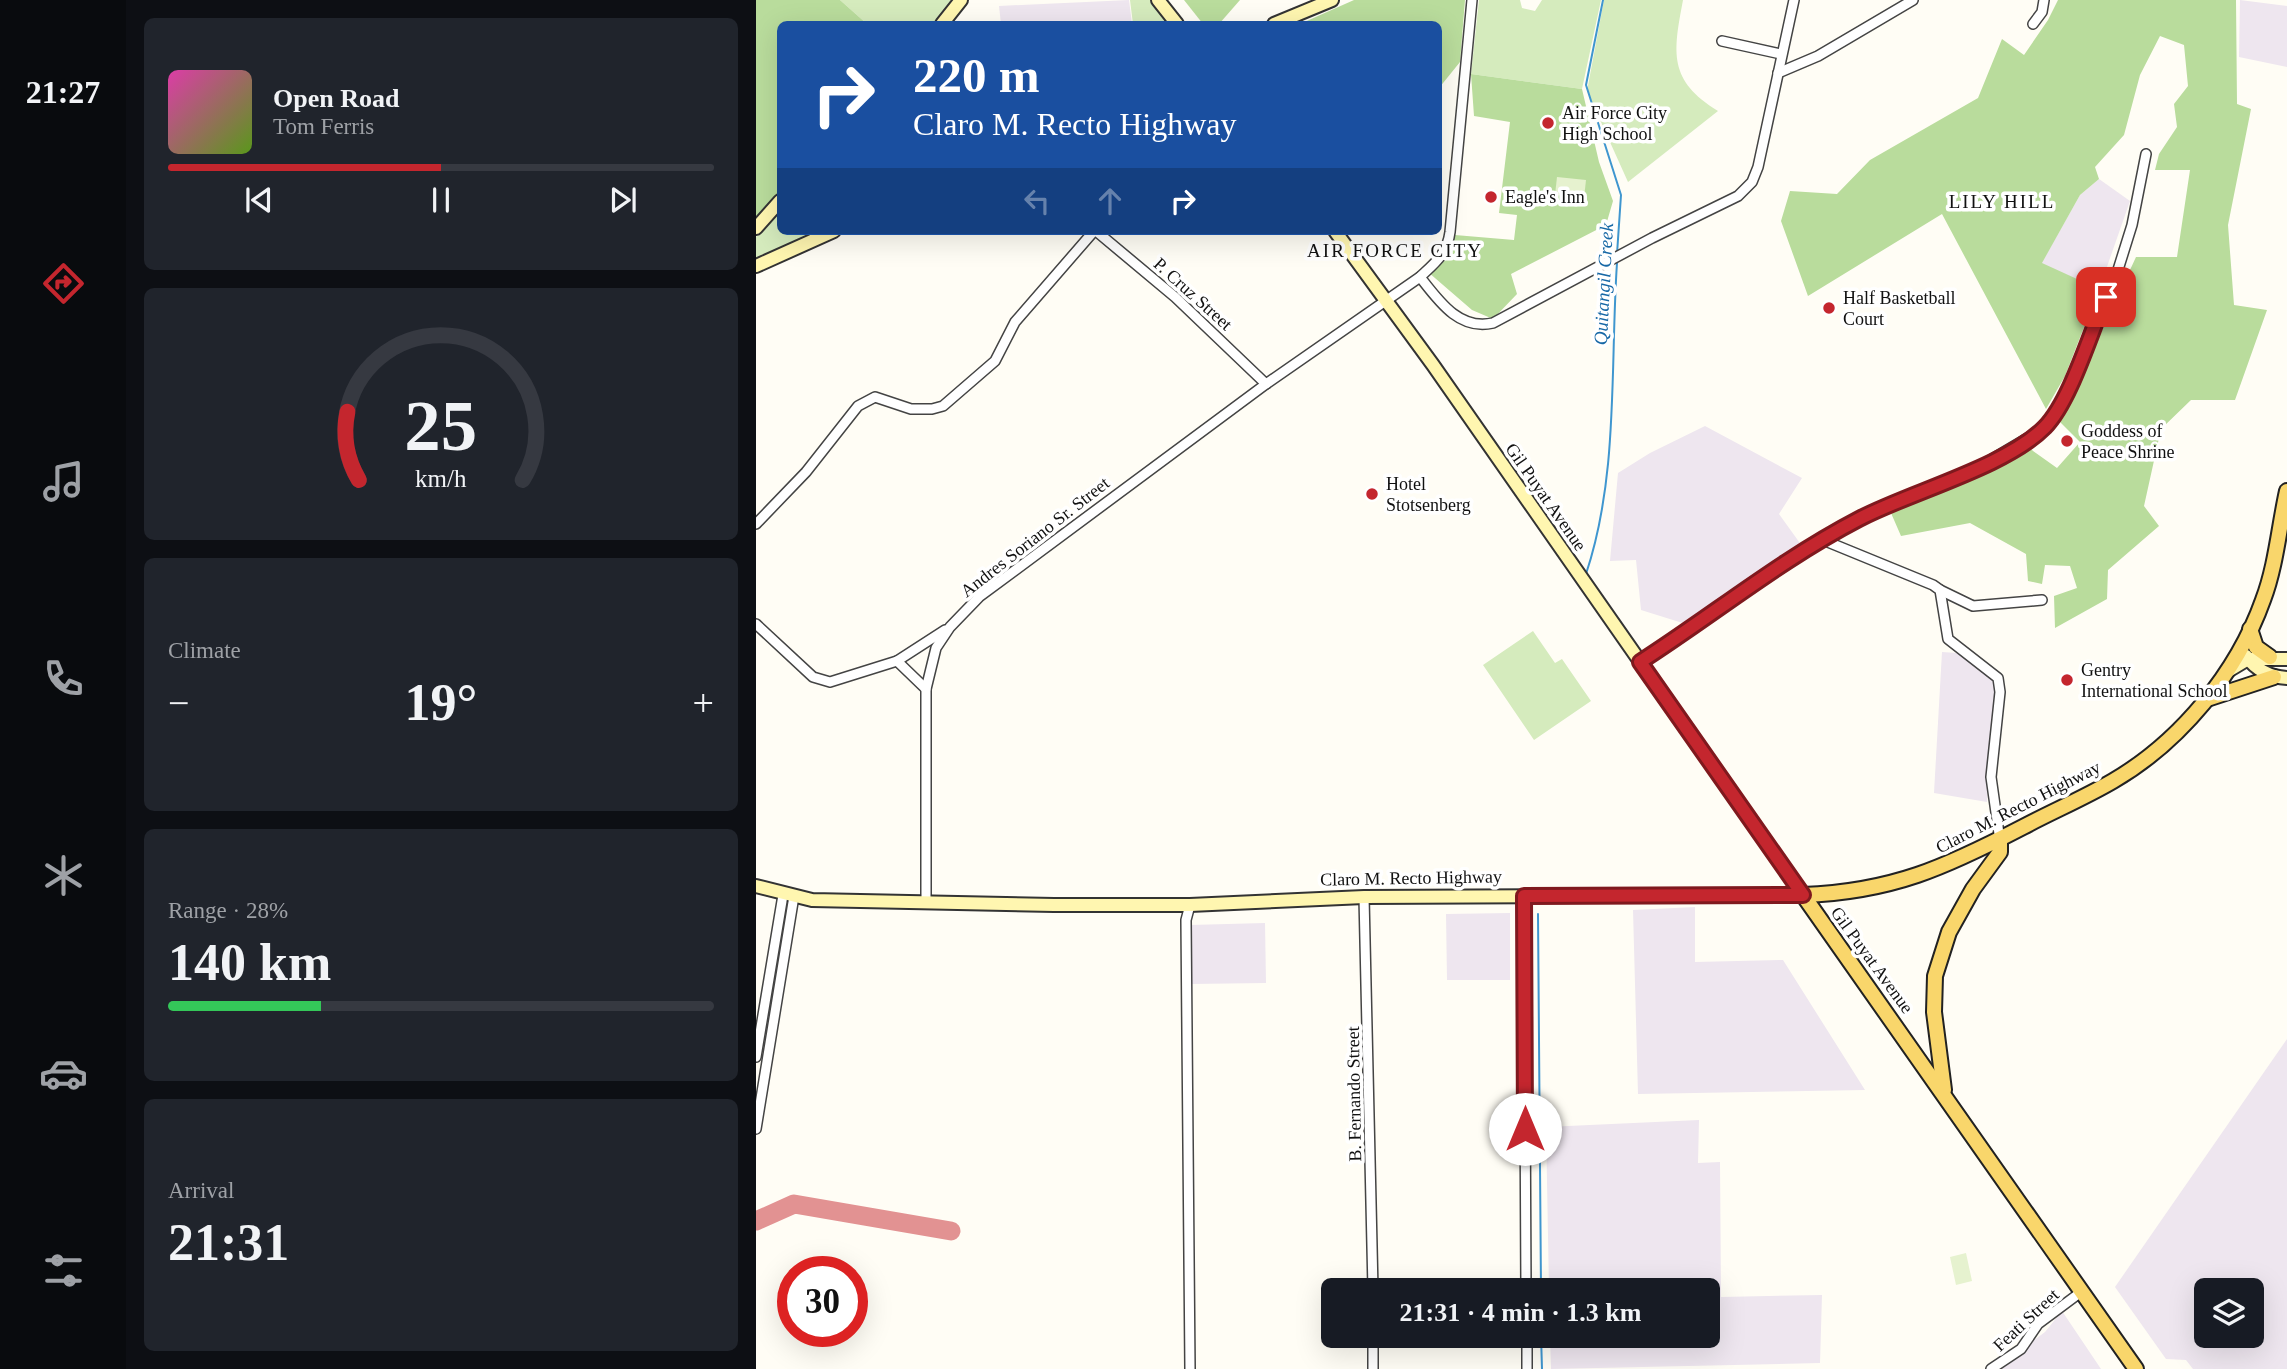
<!DOCTYPE html>
<meta charset="utf-8">
<style>
:root{--surface:#171b24;--page:#20242c;--text:#f1f3f6;--muted:#9ea1a6;--line:#363941;--accent:#c4262e}
body{margin:0;font-family:"Times New Roman",serif;background:var(--page);color:var(--text);height:100vh;display:flex;flex-direction:column;font-size:26px;white-space:nowrap}
*{box-sizing:border-box;margin:0}
p{font-size:23px;color:var(--muted)}
.icon{flex:none;width:38px;height:38px;fill:none;stroke:currentColor;stroke-width:2;stroke-linecap:round;stroke-linejoin:round}
.map{position:relative;flex:1;overflow:hidden}
.drawer{display:flex;flex-direction:column;gap:18px;padding:18px;background:#0d0f14;width:630px}
.drawer>*{flex:none}
.banner{position:absolute;left:21px;top:21px;width:665px;height:214px;border-radius:10px;box-shadow:0 7px 28px #0002;background:#1a4fa0;color:#fff;overflow:hidden}
.buttons{position:absolute;left:1438px;top:1278px;display:grid;gap:14px}
.buttons a{display:grid;place-items:center;width:70px;height:70px;border-radius:10px;background:var(--surface);box-shadow:0 7px 28px #0002;font-size:35px}
.speed{position:absolute;left:21px;top:1256px;display:flex;gap:14px;font-size:35px;font-weight:700;text-align:center}
.speed>*{display:grid;place-content:center;width:91px;height:91px;border-radius:50%;background:var(--surface);box-shadow:0 7px 28px #0002;line-height:1}
.speed .limit{border:10px solid #d22;background:#fff;color:#111}
.pin{position:absolute;display:grid;place-items:center;width:60px;height:60px;color:#fff;margin:-30px;border-radius:14px;box-shadow:0 4px 10px #0006}
.me{position:absolute;width:77px;margin:-38px;rotate:0deg;stroke-linejoin:round;filter:drop-shadow(0 0 5px #0008)}
.turn{display:flex;align-items:center;gap:24px;height:147px;padding:0 21px;font-size:32px}
.turn .icon{width:91px;height:91px;stroke-width:2.5}
.turn b{display:block;font-size:49px;line-height:60px}
.lanes{display:flex;align-items:center;height:66px;padding:0 21px;background:#0003;justify-content:center;gap:35px;direction:ltr}
.lanes .off{opacity:.35}
.big{font-size:52px;font-weight:700;line-height:1.1}
.drawer .tile{flex:1;display:flex;flex-direction:column;justify-content:center;gap:10px;min-width:0;padding:0 24px;border-radius:10px;background:var(--page)}
.drawer .dial{align-items:center;gap:0}
.dial svg{height:182px;overflow:visible;fill:none;stroke:var(--line);stroke-width:7;stroke-linecap:round;text-anchor:middle}
.dial text{fill:var(--text);stroke:none}
.song{display:flex;align-items:center;gap:21px}
.cover{width:84px;height:84px;border-radius:10px;background:linear-gradient(135deg,hsl(320 70% 55%),hsl(90 70% 35%))}
.played{height:7px;border-radius:4px;background:linear-gradient(90deg,var(--accent) 50%,var(--line) 50%)}
.keys{display:flex;justify-content:space-around;direction:ltr}
.heat{display:flex;justify-content:space-between;align-items:center;font-size:38px;direction:ltr}
.charge{height:10px;border-radius:5px;background:linear-gradient(90deg,#34c759 28%,var(--line) 0)}
.trip{position:absolute;left:565px;top:1278px;width:399px;height:70px;border-radius:10px;background:var(--surface);box-shadow:0 7px 28px #0002;font-weight:700;line-height:70px;text-align:center}
main{display:flex;flex:1;min-height:0}
.menu{display:flex;flex-direction:column;width:126px;justify-content:space-around;align-items:center;background:#090b0e;color:var(--muted)}
.menu .icon{width:49px;height:49px}
.menu .current{color:var(--accent)}
.menu b{font-size:32px;color:var(--text)}
.map>svg:first-child{display:block}
</style>
<main>
<nav class="menu">
<b>21:27</b>
<svg class="icon current" aria-label="directions" viewBox="0 0 24 24"><path d="M12 3l9 9-9 9-9-9zM9 14v-3h6M13 9l2 2-2 2"/></svg>
<svg class="icon" aria-label="music" viewBox="0 0 24 24"><path d="M9 18V5l10-2v13"/><circle cx="6" cy="18" r="3"/><circle cx="16" cy="16" r="3"/></svg>
<svg class="icon" aria-label="phone" viewBox="0 0 24 24"><path d="M5 4h4l2 5-3 2q2 4 5 5l2-3 5 2v4C11 20 4 13 5 4z"/></svg>
<svg class="icon" aria-label="climate" viewBox="0 0 24 24"><path d="M12 3v18M4 7l16 10M4 17L20 7"/></svg>
<svg class="icon" aria-label="car" viewBox="0 0 24 24"><path d="M5 17H2v-5l4-1 3-4h7l3 4 3 1v5h-3M9 17h6M6 11h13"/><circle cx="7" cy="17" r="2"/><circle cx="17" cy="17" r="2"/></svg>
<svg class="icon" aria-label="filters" viewBox="0 0 24 24"><path d="M4 7h16M4 17h16"/><circle cx="9" cy="7" r="2"/><circle cx="15" cy="17" r="2"/></svg>
</nav>
<section class="drawer">
<div class="tile">
<div class="song"><i class="cover"></i><div><b>Open Road</b><p>Tom Ferris</p></div></div>
<div class="played"></div>
<div class="keys"><svg class="icon" aria-label="previous" viewBox="0 0 24 24"><path d="M18 5L8 12l10 7zM5 5v14"/></svg><svg class="icon" aria-label="pause" viewBox="0 0 24 24"><path d="M8 5v14M16 5v14"/></svg><svg class="icon" aria-label="next" viewBox="0 0 24 24"><path d="M6 5l10 7-10 7zM19 5v14"/></svg></div>
</div>
<div class="tile dial"><svg viewBox="0 0 100 80">
<path d="M14 69A42 42 0 1 1 86 69"/>
<path d="M14 69A42 42 0 0 1 9 39" stroke="#c4262e"/>
<text x="50" y="56" font-size="32" font-weight="700">25</text>
<text x="50" y="72" font-size="11">km/h</text>
</svg></div>
<div class="tile"><p>Climate</p>
<div class="heat"><a>−</a><b class="big">19°</b><a>+</a></div>
</div>
<div class="tile"><p>Range · 28%</p><b class="big">140 km</b><div class="charge"></div></div>
<div class="tile"><p>Arrival</p><b class="big">21:31</b></div>
</section>
<div class="map">
<svg width="1531" height="1369" viewBox="0 0 1531 1369">
<rect width="100%" height="100%" fill="#fffdf5"/>
<g fill="#eee6ef" fill-rule="evenodd">
<path d="M373,0L376,24H245L243,6Z"/>
<path d="M1484,0L1531,6V67L1483,57Z"/>
<path d="M1343,179L1374,201L1346,281L1332,284L1285,264L1324,195Z"/>
<path d="M949,426L1046,478L1023,514L1046,546L933,625L885,610L880,560L854,561L862,473L894,453Z"/>
<path d="M1186,652L1201,653L1229,670L1240,681L1231,802L1178,793Z"/>
<path d="M939,907V962L1027,960L1109,1090L882,1094L877,910Z"/>
<path d="M754,913V980H691L690,914Z"/>
<path d="M509,923L510,983L435,984L434,925Z"/>
<path d="M1531,1039V1369H1437L1430,1360L1410,1359L1359,1287ZM1451,1290H1496V1335H1451Z"/>
<path d="M943,1120L942,1163L964,1162L965,1297L1066,1295L1064,1363L795,1369L794,1335H952V1290H793L790,1127Z"/>
<path d="M1306,1311L1345,1369H1240L1289,1332Z"/>
</g>
<g fill="#d5ebbd">
<path d="M84,0H199L179,24H111Z"/>
<path d="M374,0H395L414,24H377Z"/>
<path d="M723,0H764L766,8L779,11L786,0H845L826,89L715,74Z"/>
<path d="M848,0H927C917,53 912,80 962,111L872,182L831,91Z"/>
<path d="M24,210V231H64L0,260V237Z"/>
<path d="M777,631L799,663L806,659L835,701L778,740L727,665Z"/>
</g>
<g fill="#b9dc9c">
<path d="M0,0H84L111,24H24V193L0,221Z"/>
<path d="M428,0H484L463,24H447Z"/>
<path d="M598,0H709L704,62L683,88L682,24H544Z"/>
<path d="M1302,0H1480L1481,104L1495,109L1472,225L1478,305L1511,310L1479,400H1435L1405,429L1388,506L1403,526L1352,570L1351,599L1299,628L1298,596L1321,588L1314,566L1289,565L1286,584L1272,581L1270,554L1214,523L1145,536L1135,513L1273,448L1301,468L1324,442L1304,422L1380,257H1421L1434,170H1399L1403,154L1421,127L1418,104L1432,86L1428,45L1404,36L1384,75L1368,135L1339,167L1343,179L1324,195L1286,263L1332,284L1346,281L1309,376L1290,409L1186,214L1052,296L1025,221L1034,191L1081,194L1114,160L1222,98L1246,39L1268,55L1292,20Z"/>
<path d="M715,74L826,89L843,162L857,201L850,225L755,274L761,294L737,319L716,310L672,272L693,258L699,235L758,240L761,215L743,213L754,122L718,116Z"/>
</g>
<g fill="#e6f2cf">
<path d="M801,177L830,180L828,198L799,195Z"/>
<path d="M1210,1253L1216,1281L1200,1285L1194,1257Z"/>
</g>
<g fill="none" stroke-linecap="round" stroke-linejoin="round">
<g stroke="#3f96cf" stroke-width="2">
<path d="M847,0L830,85L865,195L861,254"/>
<path d="M830,574C863,475 854,366 861,263"/>
<path d="M782,914L785,1290"/>
<path d="M785,1335L786,1369"/>
</g>
<path stroke="#e29292" stroke-width="19" d="M0,1221L38,1204L195,1231"/>
<defs>
<g id="street">
<path d="M1277,24L1286,12L1288,0"/>
<path d="M966,41L1025,54"/>
<path d="M1022,73L1062,56L1157,0"/>
<path d="M340,231L419,297L510,384"/>
<path d="M664,277C682,300 703,331 737,323L896,238L982,196L996,182L1002,167L1038,0"/>
<path d="M0,524L50,472L102,406L119,397L155,409H176L187,406L239,361L259,322L338,231"/>
<path d="M1067,540L1177,585L1184,590L1192,639L1242,678L1244,692L1235,777L1244,841"/>
<path d="M1184,590L1217,606L1286,600"/>
<path d="M0,624L57,677L74,682L141,661L189,630"/>
<path d="M141,661L170,689"/>
<path d="M885,662L1067,540L1104,519L1221,468L1287,429L1307,399L1361,273L1376,225L1390,154"/>
<path d="M768,896L770,1290"/>
<path d="M608,897L617,1290"/>
<path d="M170,902V689L180,648L194,627L223,597L510,384L664,277C680,262 691,254 694,232L716,0"/>
<path d="M434,905L430,920L434,1369"/>
<path d="M0,1057L27,895"/>
<path d="M0,1129L38,896"/>
<path d="M771,1335V1369"/>
<path d="M617,1369V1335"/>
<path d="M1235,1369L1265,1349L1282,1324L1325,1292"/>
</g>
<g id="secondary">
<path d="M402,0L421,24"/>
<path d="M186,24L205,0"/>
<path d="M518,24L576,0"/>
<path d="M0,228L24,201"/>
<path d="M579,231L677,365L1047,895"/>
<path d="M0,266L78,231"/>
<path d="M1490,656C1500,670 1514,677 1531,678"/>
<path d="M1472,671L1492,659H1531"/>
<path d="M0,886L56,900L298,905H434L608,897L1047,895"/>
</g>
<g id="primary">
<path d="M1494,629L1500,647L1514,657"/>
<path d="M1451,699L1518,677"/>
<path d="M1047,895C1136,892 1190,867 1267,827C1297,811 1328,798 1357,781C1424,742 1481,673 1507,600C1520,566 1523,527 1531,491"/>
<path d="M1047,895L1380,1369"/>
<path d="M1188,1090L1178,1012L1179,976L1193,932L1217,889L1244,852V841"/>
</g>
</defs>
<use href="#street" stroke="#444" stroke-width="12"/>
<use href="#secondary" stroke="#333" stroke-width="16"/>
<use href="#primary" stroke="#222" stroke-width="18"/>
<use href="#street" stroke="#fff" stroke-width="9"/>
<use href="#secondary" stroke="#fff6b0" stroke-width="12"/>
<use href="#primary" stroke="#f9d66b" stroke-width="14"/>
</g>
<g fill="none" stroke-linecap="round" stroke-linejoin="round">
<defs>
<path id="route" d="M769,1129L768,896L1047,895L884,662C957,615 1026,559 1103,519C1154,492 1250,467 1289,427C1315,400 1334,333 1350,297"/>
</defs>
<use href="#route" stroke="#7f191e" stroke-width="18"/>
<use href="#route" stroke="#c4262e" stroke-width="12"/>
</g>
<g fill="#c4262e" stroke="#fff" stroke-width="2.5">
<circle cx="792" cy="123" r="7"/>
<circle cx="735" cy="197" r="7"/>
<circle cx="1073" cy="308" r="7"/>
<circle cx="1311" cy="441" r="7"/>
<circle cx="616" cy="494" r="7"/>
<circle cx="1311" cy="680" r="7"/>
</g>
<g text-anchor="middle" stroke-width="7" stroke-linejoin="round" paint-order="stroke">
<g font-size="18" fill="#111" stroke="#fff" text-anchor="start">
<text x="806" y="119">Air Force City<tspan x="806" dy="21">High School</tspan></text>
<text x="749" y="203">Eagle's Inn</text>
<text x="1087" y="304">Half Basketball<tspan x="1087" dy="21">Court</tspan></text>
<text x="1325" y="437">Goddess of<tspan x="1325" dy="21">Peace Shrine</tspan></text>
<text x="630" y="490">Hotel<tspan x="630" dy="21">Stotsenberg</tspan></text>
<text x="1325" y="676">Gentry<tspan x="1325" dy="21">International School</tspan></text>
</g>
<g font-size="18" fill="#111" stroke="#fff">
<text transform="translate(437 294) rotate(42)" y="6">P. Cruz Street</text>
<text transform="translate(790 497) rotate(55)" y="6">Gil Puyat Avenue</text>
<text transform="translate(279 537) rotate(-38)" y="6">Andres Soriano Sr. Street</text>
<text transform="translate(1262 807) rotate(-27)" y="6">Claro M. Recto Highway</text>
<text transform="translate(655 878) rotate(-1)" y="6">Claro M. Recto Highway</text>
<text transform="translate(1116 960) rotate(54)" y="6">Gil Puyat Avenue</text>
<text transform="translate(598 1094) rotate(-91)" y="6">B. Fernando Street</text>
<text transform="translate(1270 1320) rotate(-43)" y="6">Feati Street</text>
</g>
<g font-size="19" letter-spacing="2" fill="#111" stroke="#fff">
<text x="1246" y="208">LILY HILL</text>
<text x="639" y="257">AIR FORCE CITY</text>
</g>
<g font-size="19" font-style="italic" fill="#1768a6" stroke="#fff">
<text transform="translate(847 284) rotate(-87)" y="7">Quitangil Creek</text>
</g>
</g>
</svg>
<div class="buttons">
<a><svg class="icon" aria-label="layers" viewBox="0 0 24 24"><path d="M12 4l9 5-9 5-9-5zM3 14l9 5 9-5"/></svg></a>
</div>
<div class="speed"><div class="limit">30</div></div>
<div class="pin" style="left:1350px;top:297px;background:#d93025"><svg class="icon" aria-label="arrive" viewBox="0 0 24 24"><path d="M6 21V4h12l-3 4 3 4H6"/></svg></div>
<svg class="me" style="left:769px;top:1129px" viewBox="-20 -20 40 40"><circle r="19" fill="#fff"/><path d="M0-13L10 11 0 6-10 11z" fill="#c4262e"/></svg>
<div class="trip">21:31 · 4 min · 1.3 km</div>
<div class="banner">
<div class="turn"><svg class="icon" aria-label="right" viewBox="0 0 24 24"><path d="M7 20v-9h11M14 6l5 5-5 5"/></svg><div><b>220 m</b>Claro M. Recto Highway</div></div>
<div class="lanes"><svg class="icon off" aria-label="left" viewBox="0 0 24 24"><path d="M17 20v-9H6M10 6l-5 5 5 5"/></svg><svg class="icon off" aria-label="ahead" viewBox="0 0 24 24"><path d="M12 20V5M6 11l6-6 6 6"/></svg><svg class="icon" aria-label="right" viewBox="0 0 24 24"><path d="M7 20v-9h11M14 6l5 5-5 5"/></svg></div>
</div>
</div>
</main>
